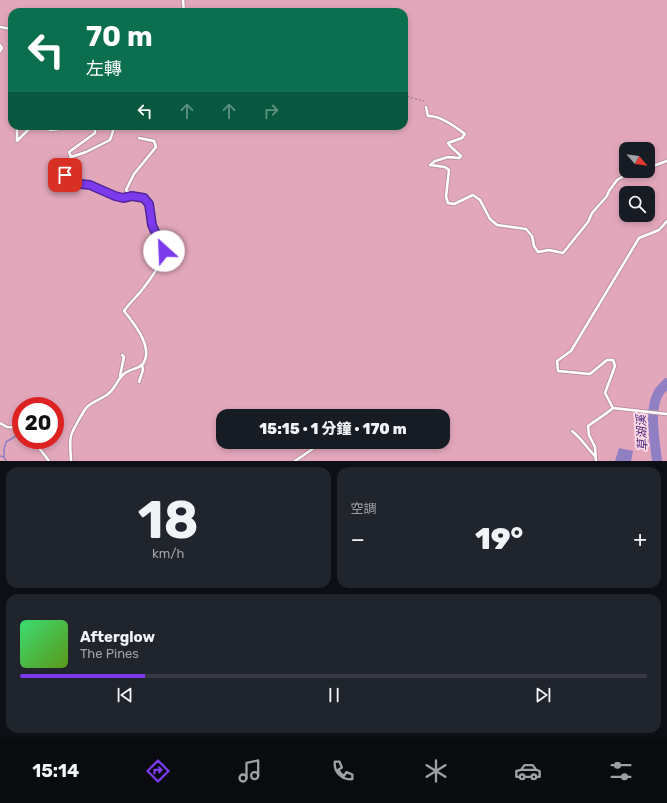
<!DOCTYPE html>
<html lang="zh-TW">
<meta charset="utf-8">
<style>
:root{--surface:#171b24;--page:#20242c;--text:#f1f3f6;--muted:#9ea1a6;--line:#363941;--accent:#7c3aed}
body{margin:0;font-family:Rubik,"Noto Sans TC",sans-serif;background:var(--page);color:var(--text);height:100vh;display:flex;flex-direction:column;font-size:15px;white-space:nowrap}
*{box-sizing:border-box;margin:0}
p{font-size:13px;color:var(--muted)}
.icon{flex:none;width:22px;height:22px;fill:none;stroke:currentColor;stroke-width:2;stroke-linecap:round;stroke-linejoin:round}
.map{position:relative;height:461px;overflow:hidden}
.side{display:flex;flex-direction:column;gap:6px;padding:6px;background:#0d0f14;flex:1}
.side>*{flex:none}
.top-card{position:absolute;left:8px;top:8px;width:400px;height:122px;border-radius:12px;box-shadow:0 2px 6px #0003;background:#0b6e4f;color:#fff;overflow:hidden}
.needle{width:26px;rotate:118deg}
.controls{position:absolute;left:619px;top:142px;display:grid;gap:8px}
.controls a{display:grid;place-items:center;width:36px;height:36px;border-radius:8px;background:var(--surface);box-shadow:0 2px 6px #0003;font-size:20px}
.speed{position:absolute;left:12px;top:397px;display:flex;gap:8px;font-size:20px;font-weight:700;text-align:center}
.speed>*{display:grid;place-content:center;width:52px;height:52px;border-radius:50%;background:var(--surface);box-shadow:0 2px 6px #0003;line-height:1}
.speed .limit{border:6px solid #d22;background:#fff;color:#111}
.pin{position:absolute;display:grid;place-items:center;width:34px;height:34px;color:#fff;margin:-17px;border-radius:8px;box-shadow:0 2px 6px #0006}
.me{position:absolute;width:44px;margin:-22px;rotate:335deg;stroke-linejoin:round;filter:drop-shadow(0 0 3px #0008)}
.turn{display:flex;align-items:center;gap:14px;height:84px;padding:0 12px;font-size:18px}
.turn .icon{width:52px;height:52px;stroke-width:2.5}
.turn b{display:block;font-size:28px;line-height:34px}
.lanes{display:flex;align-items:center;height:38px;padding:0 12px;background:#0003;justify-content:center;gap:20px;direction:ltr}
.lanes .off{opacity:.35}
.big{font-size:30px;font-weight:800;line-height:1.1}
.side .card{flex:1;display:flex;flex-direction:column;justify-content:center;gap:6px;min-width:0;padding:0 14px;border-radius:12px;background:var(--page)}
.side .dial{align-items:center;gap:0}
.dial b{font-size:52px;line-height:1}
.song{display:flex;align-items:center;gap:12px}
.cover{width:48px;height:48px;border-radius:6px;background:linear-gradient(135deg,hsl(140 70% 55%),hsl(90 70% 35%))}
.played{height:4px;border-radius:2px;background:linear-gradient(90deg,var(--accent) 20%,var(--line) 20%)}
.keys{display:flex;justify-content:space-around;direction:ltr}
.heat{display:flex;justify-content:space-between;align-items:center;font-size:22px;direction:ltr}
.side .tiles{flex:1;display:grid;gap:6px;grid-template-columns:1fr 1fr}
.card:last-child{grid-column:span 2}
.trip{position:absolute;left:216px;top:409px;width:234px;height:40px;border-radius:12px;background:var(--surface);box-shadow:0 2px 6px #0003;font-weight:800;line-height:40px;text-align:center}
.dock{display:flex;height:64px;justify-content:space-around;align-items:center;background:#090b0e;color:var(--muted)}
.dock .icon{width:28px;height:28px}
.dock .on{color:var(--accent)}
.dock b{font-size:18px;color:var(--text)}
.map>svg:first-child{display:block}
</style>
<div class="map">
<svg width="667" height="461" viewBox="0 0 667 461">
<rect width="100%" height="100%" fill="#f5c9d8"/>
<path fill="#e3a7bc" fill-rule="evenodd" d="M0,0H667V461H0ZM12,12H404V126H12ZM626,149H648V171H626ZM626,193H648V215H626ZM21,406H55V440H21ZM223,416H443V442H223Z"/>
<path fill="#917fc3" d="M619,448L633,451L631,461H615Z"/>
<g fill="none" stroke-linecap="round" stroke-linejoin="round">
<g stroke="#917fc3" stroke-width="1.5">
<path d="M31,406L33,404"/>
<path d="M0,456L4,457L6,461"/>
<path d="M4,457V450L6,442L19,434L21,428"/>
</g>
<path stroke="#917fc3" stroke-width="10" d="M657,461C655,442 648,409 659,392C661,389 664,386 667,383"/>
<defs>
<g id="service">
<path d="M183,0L184,12"/>
<path d="M0,27L12,29"/>
<path d="M0,45L2,48L0,51"/>
<path d="M426,107L428,116C440,115 456,127 465,134L462,138L448,143L450,146L461,156L459,158L448,157L435,161L430,165L445,167L449,170L446,197L448,203L454,204L473,195L480,200L490,219L497,225L526,229L532,236L534,246L538,252L549,250L563,253L588,222L592,213L607,196L609,191L617,180L632,171"/>
<path d="M17,126V141L29,129L30,126"/>
<path d="M46,126L50,130L60,129L63,126"/>
<path d="M113,126V131L110,140L86,152L71,157L57,172L81,184L90,185L115,197L123,198L132,197"/>
<path d="M71,157L69,152L95,133V126"/>
<path d="M648,168L667,161"/>
<path d="M667,221L659,230L639,238L571,351L557,361L558,371L590,374L607,360H613L615,366L605,393L613,408L667,414"/>
<path d="M120,376L124,357L122,355"/>
<path d="M139,382L143,370L142,365"/>
<path d="M0,423L7,427L21,428"/>
<path d="M572,431C581,438 587,448 595,456"/>
<path d="M33,440L49,461"/>
<path d="M71,461C71,454 69,444 71,436C71,433 84,410 87,407C93,401 102,399 108,394C116,388 117,379 125,373C132,368 142,369 145,360C151,344 133,322 124,311C130,302 139,295 145,286C152,277 158,267 165,257L152,225L149,204L144,198L132,196L126,190L134,174L156,147L154,141L139,138"/>
<path d="M295,461L314,448V442"/>
<path d="M596,461L595,447L589,435L588,426C596,420 605,415 613,408"/>
</g>
</defs>
<use href="#service" stroke="#bb92a1" stroke-width="4.5"/>
<path stroke="#957681" stroke-width="1" stroke-dasharray="2 2" stroke-linecap="butt" d="M404,94L409,97L424,101L425,103"/>
<use href="#service" stroke="#fff" stroke-width="2.5"/>
</g>
<g fill="none" stroke-linecap="round" stroke-linejoin="round">
<defs>
<path id="route" d="M65,175L81,184L90,185L115,196L123,198L132,196L144,198L149,204L152,225L164,251"/>
</defs>
<use href="#route" stroke="#51269a" stroke-width="10"/>
<use href="#route" stroke="#7c3aed" stroke-width="7"/>
</g>
<g text-anchor="middle" stroke-width="4" stroke-linejoin="round" paint-order="stroke">
<g font-size="12" font-style="italic" fill="#462879" stroke="#fdd9e5">
<text transform="translate(642 433) rotate(-93)" y="4">草湖溪</text>
</g>
</g>
</svg>
<div class="controls">
<a><svg class="needle" viewBox="-14 -14 28 28"><path d="M0-13l5 13h-10z" fill="#e53935"/><path d="M0 13l5-13h-10z" fill="#9ea1a6"/></svg></a>
<a><svg class="icon" aria-label="search" viewBox="0 0 24 24"><circle cx="10" cy="10" r="6"/><path d="M15 15l6 6"/></svg></a>
</div>
<div class="speed"><div class="limit">20</div></div>
<div class="pin" style="left:65px;top:175px;background:#d93025"><svg class="icon" aria-label="arrive" viewBox="0 0 24 24"><path d="M6 21V4h12l-3 4 3 4H6"/></svg></div>
<svg class="me" style="left:164px;top:251px" viewBox="-20 -20 40 40"><circle r="19" fill="#fff"/><path d="M0-13L10 11 0 6-10 11z" fill="#7c3aed"/></svg>
<div class="trip">15:15 · 1 分鐘 · 170 m</div>
<div class="top-card">
<div class="turn"><svg class="icon" aria-label="left" viewBox="0 0 24 24"><path d="M17 20v-9H6M10 6l-5 5 5 5"/></svg><div><b>70 m</b>左轉</div></div>
<div class="lanes"><svg class="icon" aria-label="left" viewBox="0 0 24 24"><path d="M17 20v-9H6M10 6l-5 5 5 5"/></svg><svg class="icon off" aria-label="ahead" viewBox="0 0 24 24"><path d="M12 20V5M6 11l6-6 6 6"/></svg><svg class="icon off" aria-label="ahead" viewBox="0 0 24 24"><path d="M12 20V5M6 11l6-6 6 6"/></svg><svg class="icon off" aria-label="right" viewBox="0 0 24 24"><path d="M7 20v-9h11M14 6l5 5-5 5"/></svg></div>
</div>
</div>
<section class="side">
<div class="tiles">
<div class="card dial"><b>18</b><p>km/h</p></div>
<div class="card"><p>空調</p>
<div class="heat"><a>−</a><b class="big">19°</b><a>+</a></div>
</div>
<div class="card">
<div class="song"><i class="cover"></i><div><b>Afterglow</b><p>The Pines</p></div></div>
<div class="played"></div>
<div class="keys"><svg class="icon" aria-label="previous" viewBox="0 0 24 24"><path d="M18 5L8 12l10 7zM5 5v14"/></svg><svg class="icon" aria-label="pause" viewBox="0 0 24 24"><path d="M8 5v14M16 5v14"/></svg><svg class="icon" aria-label="next" viewBox="0 0 24 24"><path d="M6 5l10 7-10 7zM19 5v14"/></svg></div>
</div>
</div>
</section>
<nav class="dock">
<b>15:14</b>
<svg class="icon on" aria-label="directions" viewBox="0 0 24 24"><path d="M12 3l9 9-9 9-9-9zM9 14v-3h6M13 9l2 2-2 2"/></svg>
<svg class="icon" aria-label="music" viewBox="0 0 24 24"><path d="M9 18V5l10-2v13"/><circle cx="6" cy="18" r="3"/><circle cx="16" cy="16" r="3"/></svg>
<svg class="icon" aria-label="phone" viewBox="0 0 24 24"><path d="M5 4h4l2 5-3 2q2 4 5 5l2-3 5 2v4C11 20 4 13 5 4z"/></svg>
<svg class="icon" aria-label="climate" viewBox="0 0 24 24"><path d="M12 3v18M4 7l16 10M4 17L20 7"/></svg>
<svg class="icon" aria-label="car" viewBox="0 0 24 24"><path d="M5 17H2v-5l4-1 3-4h7l3 4 3 1v5h-3M9 17h6M6 11h13"/><circle cx="7" cy="17" r="2"/><circle cx="17" cy="17" r="2"/></svg>
<svg class="icon" aria-label="filters" viewBox="0 0 24 24"><path d="M4 7h16M4 17h16"/><circle cx="9" cy="7" r="2"/><circle cx="15" cy="17" r="2"/></svg>
</nav>
